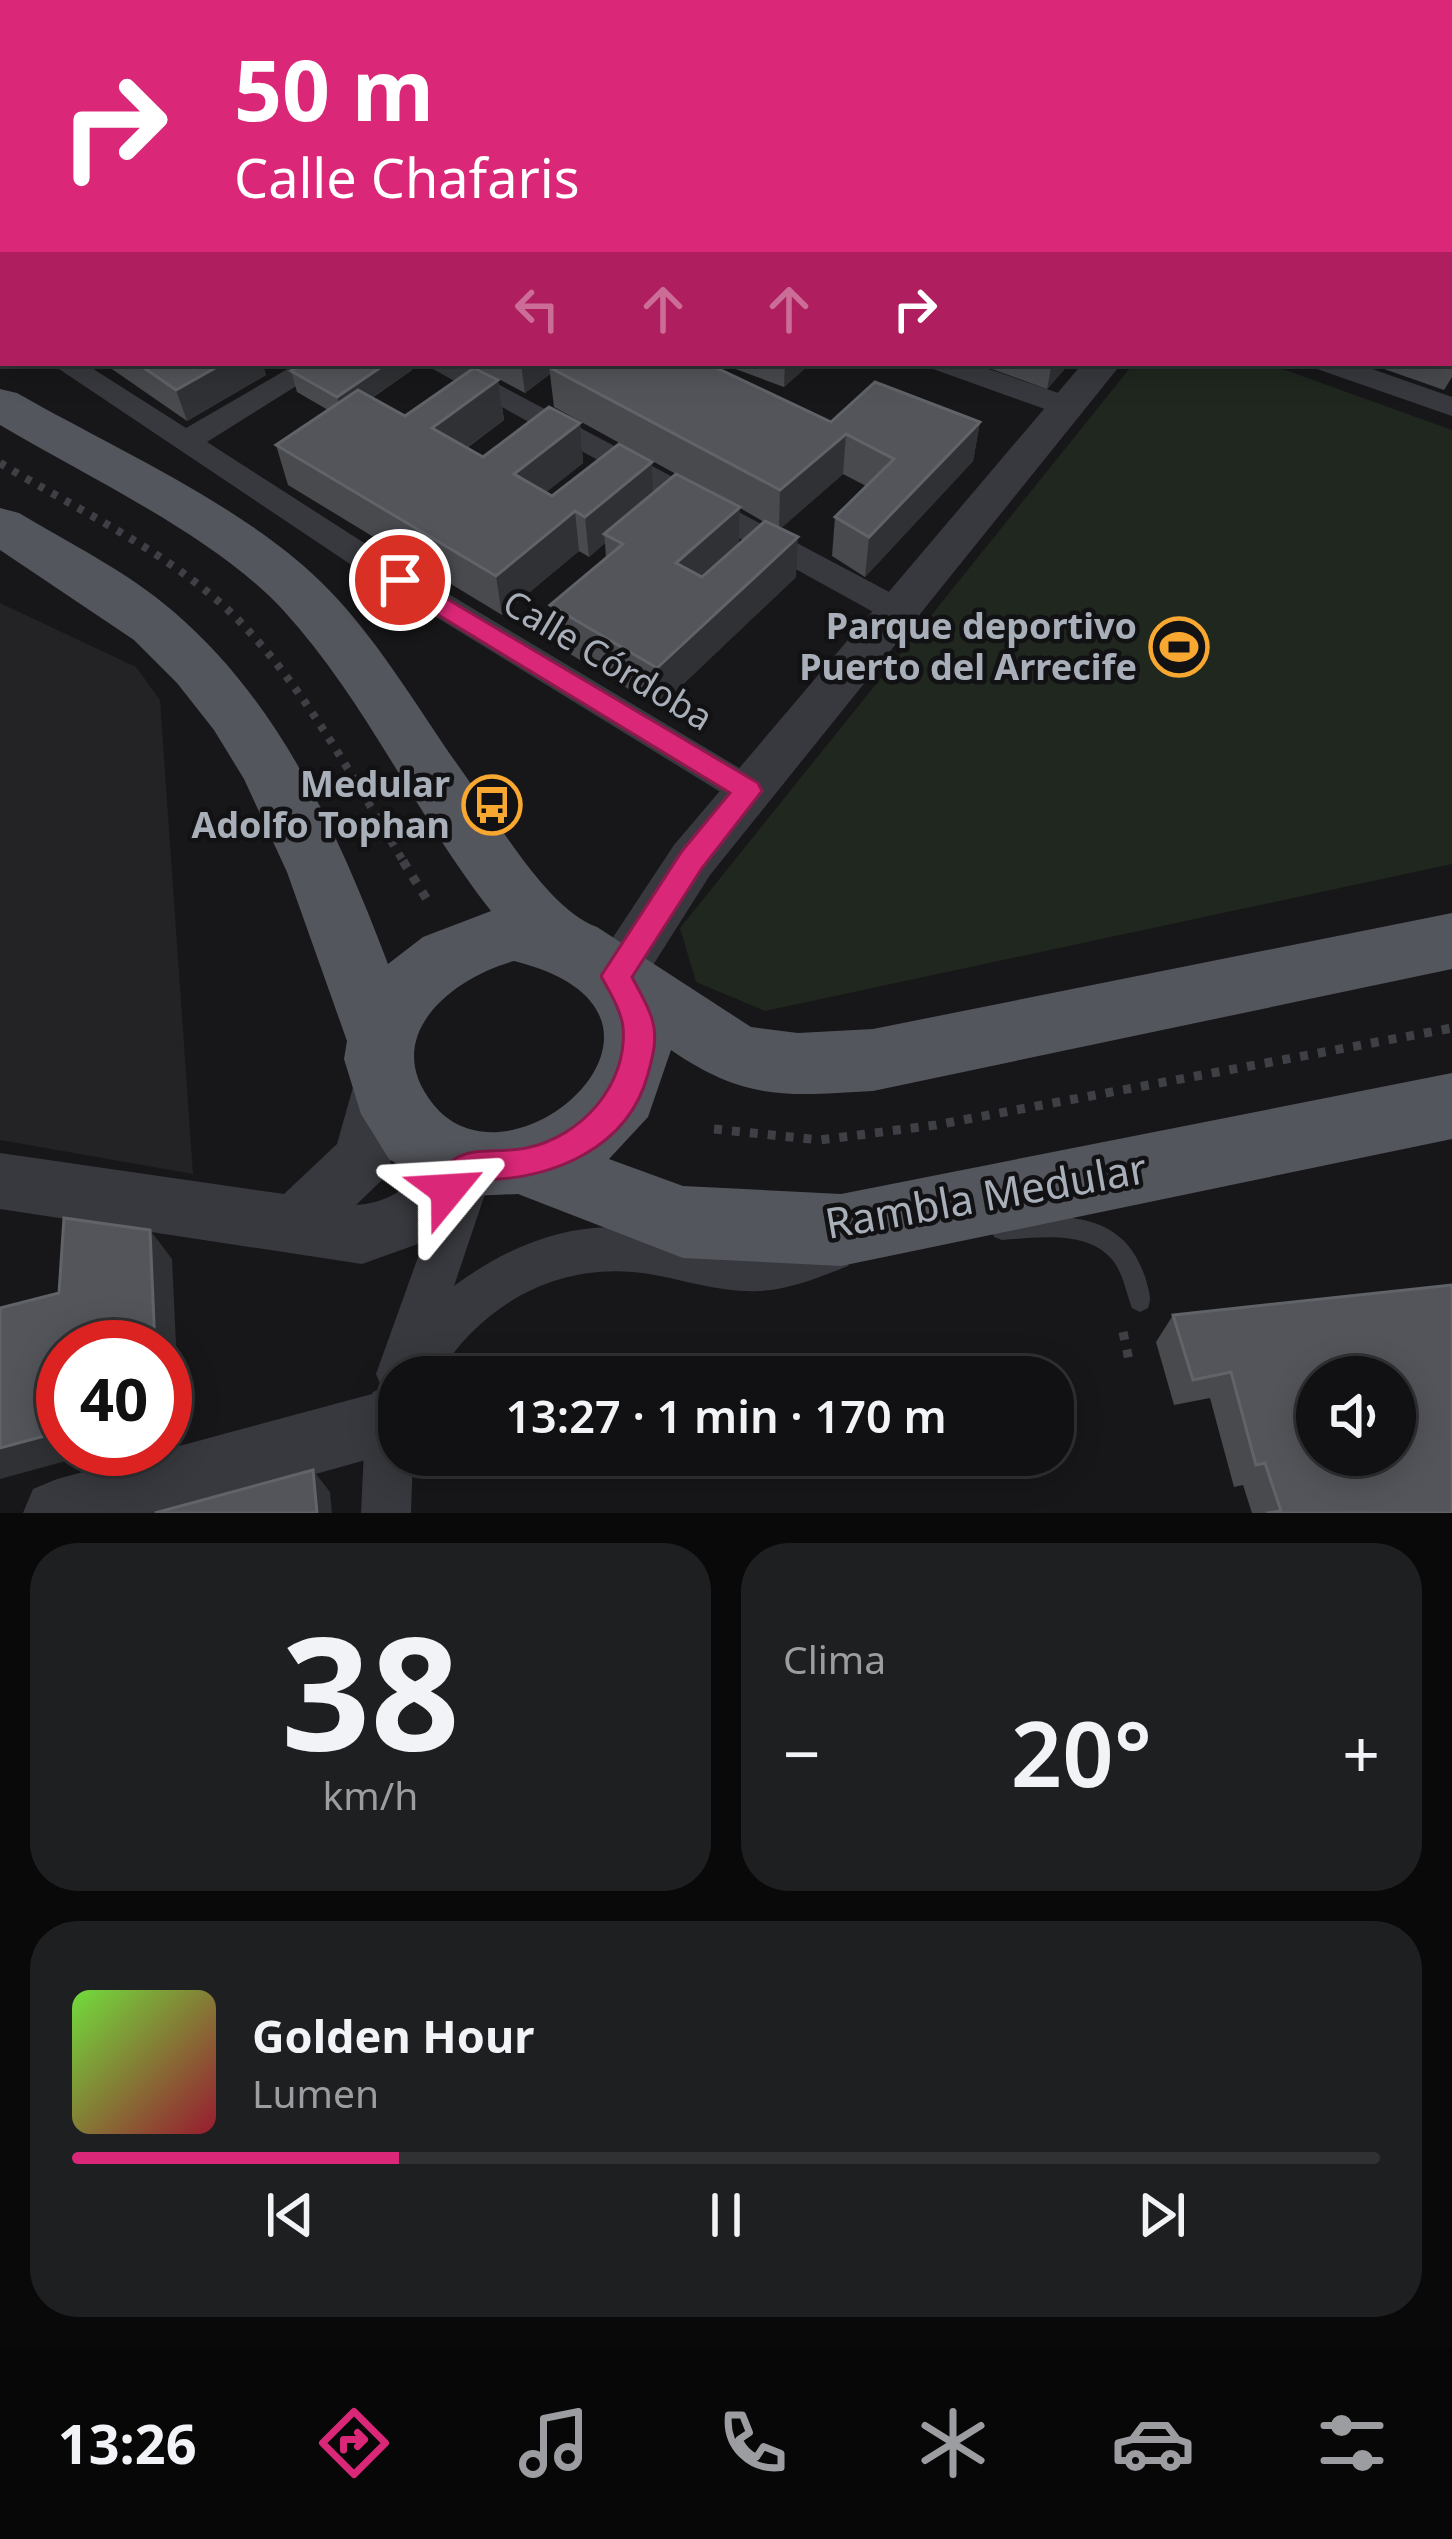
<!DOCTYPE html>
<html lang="es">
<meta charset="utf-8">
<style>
:root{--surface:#111113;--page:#1e1f21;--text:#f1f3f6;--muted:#9c9da0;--line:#303133;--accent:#db2777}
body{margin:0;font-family:"Noto Sans",sans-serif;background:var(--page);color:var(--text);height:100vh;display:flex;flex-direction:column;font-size:45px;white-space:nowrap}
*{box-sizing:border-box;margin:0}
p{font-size:39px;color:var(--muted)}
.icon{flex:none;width:66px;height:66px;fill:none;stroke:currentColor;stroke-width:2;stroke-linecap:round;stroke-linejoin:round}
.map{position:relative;height:1513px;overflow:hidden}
.side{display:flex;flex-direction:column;gap:30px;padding:30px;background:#09090a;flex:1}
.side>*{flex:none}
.hud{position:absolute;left:0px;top:0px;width:1452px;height:366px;box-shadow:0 6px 30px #0003,0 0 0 3px var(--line);background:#db2777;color:#fff;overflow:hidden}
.fabs{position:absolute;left:1296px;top:1356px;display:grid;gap:24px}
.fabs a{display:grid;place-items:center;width:120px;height:120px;border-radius:50%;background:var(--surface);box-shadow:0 6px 30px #0003,0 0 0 3px var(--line);font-size:60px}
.speed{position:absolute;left:36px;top:1320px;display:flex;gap:24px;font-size:60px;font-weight:700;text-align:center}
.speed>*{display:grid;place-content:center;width:156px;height:156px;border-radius:50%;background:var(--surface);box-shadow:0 6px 30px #0003,0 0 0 3px var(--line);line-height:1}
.speed .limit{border:18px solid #d22;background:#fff;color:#111}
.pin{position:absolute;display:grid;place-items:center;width:102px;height:102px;color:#fff;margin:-51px;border:6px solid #fff;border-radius:50%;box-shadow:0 3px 12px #0007}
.me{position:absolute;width:132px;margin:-66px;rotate:63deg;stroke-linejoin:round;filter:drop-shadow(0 0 9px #0008)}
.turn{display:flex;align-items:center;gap:42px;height:252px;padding:0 36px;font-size:54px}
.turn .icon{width:156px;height:156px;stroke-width:2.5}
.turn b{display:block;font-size:84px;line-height:102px}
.lanes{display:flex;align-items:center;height:114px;padding:0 36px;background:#0003;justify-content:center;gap:60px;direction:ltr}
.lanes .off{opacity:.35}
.big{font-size:90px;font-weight:600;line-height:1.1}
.side .card{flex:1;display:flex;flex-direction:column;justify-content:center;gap:18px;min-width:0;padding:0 42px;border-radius:48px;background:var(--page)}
.side .dial{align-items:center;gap:0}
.dial b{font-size:156px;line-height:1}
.song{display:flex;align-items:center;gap:36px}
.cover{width:144px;height:144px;border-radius:18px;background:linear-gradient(135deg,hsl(100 70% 55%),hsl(350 70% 35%))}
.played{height:12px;border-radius:6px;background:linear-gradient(90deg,var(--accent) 25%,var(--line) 25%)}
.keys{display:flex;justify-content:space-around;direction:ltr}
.heat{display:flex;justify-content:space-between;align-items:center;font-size:66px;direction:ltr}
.side .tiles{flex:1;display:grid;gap:30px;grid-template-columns:1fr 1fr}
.card:last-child{grid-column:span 2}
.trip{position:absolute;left:378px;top:1356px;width:696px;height:120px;border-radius:48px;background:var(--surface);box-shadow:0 6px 30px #0003,0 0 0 3px var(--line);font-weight:600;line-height:120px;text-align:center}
.menu{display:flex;height:192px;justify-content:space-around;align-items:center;background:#070708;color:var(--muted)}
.menu .icon{width:84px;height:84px}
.menu .current{color:var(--accent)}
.menu b{font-size:54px;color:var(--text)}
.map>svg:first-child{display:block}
</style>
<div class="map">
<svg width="1452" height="1513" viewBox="0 0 1452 1513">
<rect width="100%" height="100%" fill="#171719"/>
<path fill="#232326" d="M0,603L136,667L160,700L193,1174L0,1140Z"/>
<path fill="#1f271f" d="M1134,363H1266L1452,430V864L765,1011L696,982L680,928Z"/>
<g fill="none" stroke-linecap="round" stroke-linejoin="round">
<path stroke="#3e4045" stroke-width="8" stroke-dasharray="6 9" stroke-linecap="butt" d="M0,463C81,512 180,557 245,627C307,692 358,787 405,864"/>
<g stroke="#3e4045" stroke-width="9" stroke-dasharray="8 10" stroke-linecap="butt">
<path d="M403,861L431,906"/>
<path d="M714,1129L820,1140L936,1125L1452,1028"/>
<path d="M1123,1332L1130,1365"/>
</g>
<path fill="#38393e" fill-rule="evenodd" d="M1050,1216C1098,1218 1131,1231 1146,1280C1149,1292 1152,1297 1148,1308L1140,1312L1132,1308C1126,1293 1124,1276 1114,1262C1089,1229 1038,1238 1002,1240L994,1237L991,1229L994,1221L1002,1218Z"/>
<g fill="#38393e" fill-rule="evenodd">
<path d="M13,0H38L11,3Z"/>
<path d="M708,0H737L739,3H710Z"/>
<path d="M0,308H3L0,327Z"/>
<path d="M50,363H84L186,428L298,363H333L207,442L372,548L761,781L766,791L761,801L748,806L735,801L350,564Z"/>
<path d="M422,363H458L910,603L915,611L910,619H886Z"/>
<path d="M929,363H971L1076,399L1081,406L1066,415L1056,413L933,369Z"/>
<path d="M1313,363H1355L1452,397V416L1317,369Z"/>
<path d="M467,1161L483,1167L489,1182L454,1286C512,1243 577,1218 651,1230C684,1235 717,1245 750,1246C784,1247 817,1222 848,1234L855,1250L848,1266C820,1277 789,1290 759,1291C722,1293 685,1280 649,1274C561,1260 483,1302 437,1377H399V1455H413L411,1513H361L366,1409L373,1392L382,1388L376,1374L445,1182L451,1167Z"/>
</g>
<g fill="#38393e" fill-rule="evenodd">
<path d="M1083,363H1122L710,875L636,992L617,999L598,992L590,976L598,960L674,845Z"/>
<path d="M381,1052L401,1059L409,1077L392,1159L384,1178L356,1205C412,1202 427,1155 474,1136L495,1145L503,1164L495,1183L443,1235L362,1264L0,1209V1153L284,1194L337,1144L361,1059Z"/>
<path d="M387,1390L399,1395V1449L387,1454L177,1513H23L33,1489L57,1479Z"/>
</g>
<path fill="#54565d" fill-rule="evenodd" d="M0,389L17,393C113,448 241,504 320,581C376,635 417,708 462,771C494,816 547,910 597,927L751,1027L798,1033L873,1029L1452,913V969L873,1091C786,1096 745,1101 671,1050L648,1117L609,1159L683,1186L841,1194L1452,1073V1139L841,1266L683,1258L518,1194L470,1196L420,1179L389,1159L361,1114L344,1059L347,1041L287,872L244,779L214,730L177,683L134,640L0,550V508L19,513C71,544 128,572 174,612C281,704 339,835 388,964L423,937L491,911C416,816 365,699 283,610C213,535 89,478 0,425ZM514,961C724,1013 511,1203 433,1104C379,1037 451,978 514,961Z"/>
</g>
<g fill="#484a4e" fill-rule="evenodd">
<path d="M502,0H718L724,2L727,0H1392L1390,3H497Z"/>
<path d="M1452,0V377L1444,390L1367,363H1449V3Z"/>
<path d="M108,363H262L266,375L187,421L109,367Z"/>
<path d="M468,363H706L831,422H980L973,461L865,577L832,556L835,517L866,486L843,474L781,528L796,577L659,707L555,645L550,605L606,558L605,543L589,557L579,551L502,615L288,485L276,445L328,410L297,392L291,371L412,370L372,398L405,416L498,380L504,420L467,448L483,457L580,423L583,463L546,492L552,496L652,462L654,493L676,474L554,407L550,374L525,393ZM740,508L764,522L739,544Z"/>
<path d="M719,363H811L784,387Z"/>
<path d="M975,363H1070L1047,389Z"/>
<path d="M1173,1315L1452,1513H1252L1243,1485L1234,1487L1210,1398L1174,1405L1156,1342Z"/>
</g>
<g fill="#303134">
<path d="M658,0H697V3H654Z"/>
<path d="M1373,0H1392L1390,3H1370Z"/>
<path d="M224,363H262L266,375L187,421L176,390Z"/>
<path d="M387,363H411L412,370L342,418L337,397Z"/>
<path d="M521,363H566L549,367L550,374L525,393Z"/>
<path d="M785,363H811L784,387Z"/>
<path d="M1052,363H1070L1047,389Z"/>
<path d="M498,380L504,420L439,468L432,428Z"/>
<path d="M980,422L973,461L865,577L869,537Z"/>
<path d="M580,423L583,463L519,514L514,474Z"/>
<path d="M846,434L843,474L779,530L780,490Z"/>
<path d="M652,462L654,502L604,534L605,543L589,557L585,517Z"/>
<path d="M740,507L739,547L677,603L676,563Z"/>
<path d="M575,511L579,551L502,615L496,576Z"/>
<path d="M798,537L796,577L659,707L657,668Z"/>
<path d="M150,1230L172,1259L180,1430L165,1434V1347H155Z"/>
<path d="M63,1431V1449H110L0,1479V1448Z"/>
<path d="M313,1470L330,1492L332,1513H317Z"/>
</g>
<g fill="#53555a" stroke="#606368" stroke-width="3" fill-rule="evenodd">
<path d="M502,0H578L587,3H497Z"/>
<path d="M619,0H658L654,3H629Z"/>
<path d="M698,0H718L724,2L694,3Z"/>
<path d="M727,0H804L813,3H723Z"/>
<path d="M863,0H969L979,3H873Z"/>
<path d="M1032,0H1287L1298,3H1043Z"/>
<path d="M1415,0H1452V23L1449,22V3H1412Z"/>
<path d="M1449,42L1452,43V122L1449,121Z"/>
<path d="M1449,143L1452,144V178L1449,177Z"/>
<path d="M1449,202H1452V261L1449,260Z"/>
<path d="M1449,298L1452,299V357L1449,356Z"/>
<path d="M137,363H224L176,390Z"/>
<path d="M304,363H387L337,397L291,371Z"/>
<path d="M555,363H706L831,422L875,382L980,422L869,537L835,517L894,459L846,434L780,490L549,367Z"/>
<path d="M474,368L498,380L432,428L483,457L549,407L580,423L514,474L552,496L619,444L652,462L585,517L575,511L496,576L276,445L358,390L405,416Z"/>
<path d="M676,474L740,507L676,563L702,577L765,521L798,537L657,668L550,605L623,544L604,534Z"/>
<path d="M64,1218L150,1230L155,1347H63V1431L0,1448V1308L59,1293Z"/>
<path d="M1452,1285V1513H1266L1281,1511L1265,1463L1256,1465L1231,1372L1193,1380L1173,1315ZM1317,1377H1395V1455H1317Z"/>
<path d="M313,1470L317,1513H155Z"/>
</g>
<path fill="#db2777" stroke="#8e194d" stroke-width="3" d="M400,571L758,783L762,791L702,868L632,977C639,991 648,1005 652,1019C658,1037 653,1056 648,1074C628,1149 552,1179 481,1180L460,1201L448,1205L436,1201L431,1190C454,1138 484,1156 526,1148C581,1137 628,1085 623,1027C621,1010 609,991 601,976L682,851L730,793L391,586L387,580L391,573Z"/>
<defs>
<symbol id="stadium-ring" viewBox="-11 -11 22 22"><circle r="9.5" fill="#121214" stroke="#f8a730" stroke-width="1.5"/><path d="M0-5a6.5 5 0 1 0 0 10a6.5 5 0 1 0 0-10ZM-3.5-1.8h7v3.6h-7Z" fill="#f8a730"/></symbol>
<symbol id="bus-ring" viewBox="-11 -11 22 22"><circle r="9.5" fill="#121214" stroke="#f8a730" stroke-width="1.5"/><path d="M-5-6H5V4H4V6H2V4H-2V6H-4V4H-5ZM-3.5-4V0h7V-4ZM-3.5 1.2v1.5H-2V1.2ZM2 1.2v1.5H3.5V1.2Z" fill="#f8a730"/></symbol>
</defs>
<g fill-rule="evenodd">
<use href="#stadium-ring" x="1146" y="614" width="66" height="66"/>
<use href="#bus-ring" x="459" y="772" width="66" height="66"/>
</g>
<g text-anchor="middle" stroke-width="9" stroke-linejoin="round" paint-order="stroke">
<g font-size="36" font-weight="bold" fill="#a8afb9" stroke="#121214" text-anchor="end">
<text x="1137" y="639">Parque deportivo<tspan x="1137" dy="41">Puerto del Arrecife</tspan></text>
<text x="450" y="797">Medular<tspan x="450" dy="41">Adolfo Tophan</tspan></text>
</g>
<g font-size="36" fill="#a8afb9" stroke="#121214">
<text transform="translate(608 660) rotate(31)" y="13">Calle Córdoba</text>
</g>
<g font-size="42" fill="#a8afb9" stroke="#121214">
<text transform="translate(986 1196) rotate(-10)" y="15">Rambla Medular</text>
</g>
</g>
</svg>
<div class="fabs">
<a><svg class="icon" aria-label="sound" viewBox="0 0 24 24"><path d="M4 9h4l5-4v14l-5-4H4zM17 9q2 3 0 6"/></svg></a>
</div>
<div class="speed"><div class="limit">40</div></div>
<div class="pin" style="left:400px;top:580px;background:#d93025"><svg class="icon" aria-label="arrive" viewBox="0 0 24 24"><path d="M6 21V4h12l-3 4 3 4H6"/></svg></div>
<svg class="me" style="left:448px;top:1190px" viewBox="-20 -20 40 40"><path d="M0-17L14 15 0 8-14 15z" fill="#db2777" stroke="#fff" stroke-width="4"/></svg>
<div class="trip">13:27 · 1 min · 170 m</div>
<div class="hud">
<div class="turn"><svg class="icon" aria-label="right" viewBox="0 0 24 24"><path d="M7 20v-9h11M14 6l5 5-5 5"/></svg><div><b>50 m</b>Calle Chafaris</div></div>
<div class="lanes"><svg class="icon off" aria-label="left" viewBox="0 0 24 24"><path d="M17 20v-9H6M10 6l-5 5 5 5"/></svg><svg class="icon off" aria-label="ahead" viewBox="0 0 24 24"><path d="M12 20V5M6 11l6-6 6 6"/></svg><svg class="icon off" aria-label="ahead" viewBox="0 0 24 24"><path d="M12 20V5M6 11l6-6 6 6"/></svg><svg class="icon" aria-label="right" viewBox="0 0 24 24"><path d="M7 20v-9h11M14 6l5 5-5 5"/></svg></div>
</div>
</div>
<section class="side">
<div class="tiles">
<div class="card dial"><b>38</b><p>km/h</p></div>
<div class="card"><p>Clima</p>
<div class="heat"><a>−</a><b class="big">20°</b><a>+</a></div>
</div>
<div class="card">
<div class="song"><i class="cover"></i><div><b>Golden Hour</b><p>Lumen</p></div></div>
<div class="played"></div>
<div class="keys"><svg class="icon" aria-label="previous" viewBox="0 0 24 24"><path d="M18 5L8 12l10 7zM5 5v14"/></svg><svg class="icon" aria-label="pause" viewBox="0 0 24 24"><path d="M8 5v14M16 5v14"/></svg><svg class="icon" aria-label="next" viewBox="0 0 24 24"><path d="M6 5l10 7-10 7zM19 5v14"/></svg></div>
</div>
</div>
</section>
<nav class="menu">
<b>13:26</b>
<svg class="icon current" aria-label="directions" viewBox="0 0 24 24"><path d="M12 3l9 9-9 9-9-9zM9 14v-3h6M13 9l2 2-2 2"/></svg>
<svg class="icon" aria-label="music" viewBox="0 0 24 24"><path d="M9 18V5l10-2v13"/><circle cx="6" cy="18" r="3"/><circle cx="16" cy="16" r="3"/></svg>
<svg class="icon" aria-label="phone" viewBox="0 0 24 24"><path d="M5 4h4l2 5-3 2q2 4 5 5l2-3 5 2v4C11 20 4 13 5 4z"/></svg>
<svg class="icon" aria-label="climate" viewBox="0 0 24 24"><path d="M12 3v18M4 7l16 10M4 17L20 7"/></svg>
<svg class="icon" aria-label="car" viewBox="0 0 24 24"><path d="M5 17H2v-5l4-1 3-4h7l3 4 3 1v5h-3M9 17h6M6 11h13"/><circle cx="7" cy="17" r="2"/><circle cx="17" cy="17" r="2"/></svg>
<svg class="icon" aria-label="filters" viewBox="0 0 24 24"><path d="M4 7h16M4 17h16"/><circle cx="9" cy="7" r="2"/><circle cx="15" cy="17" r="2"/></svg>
</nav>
